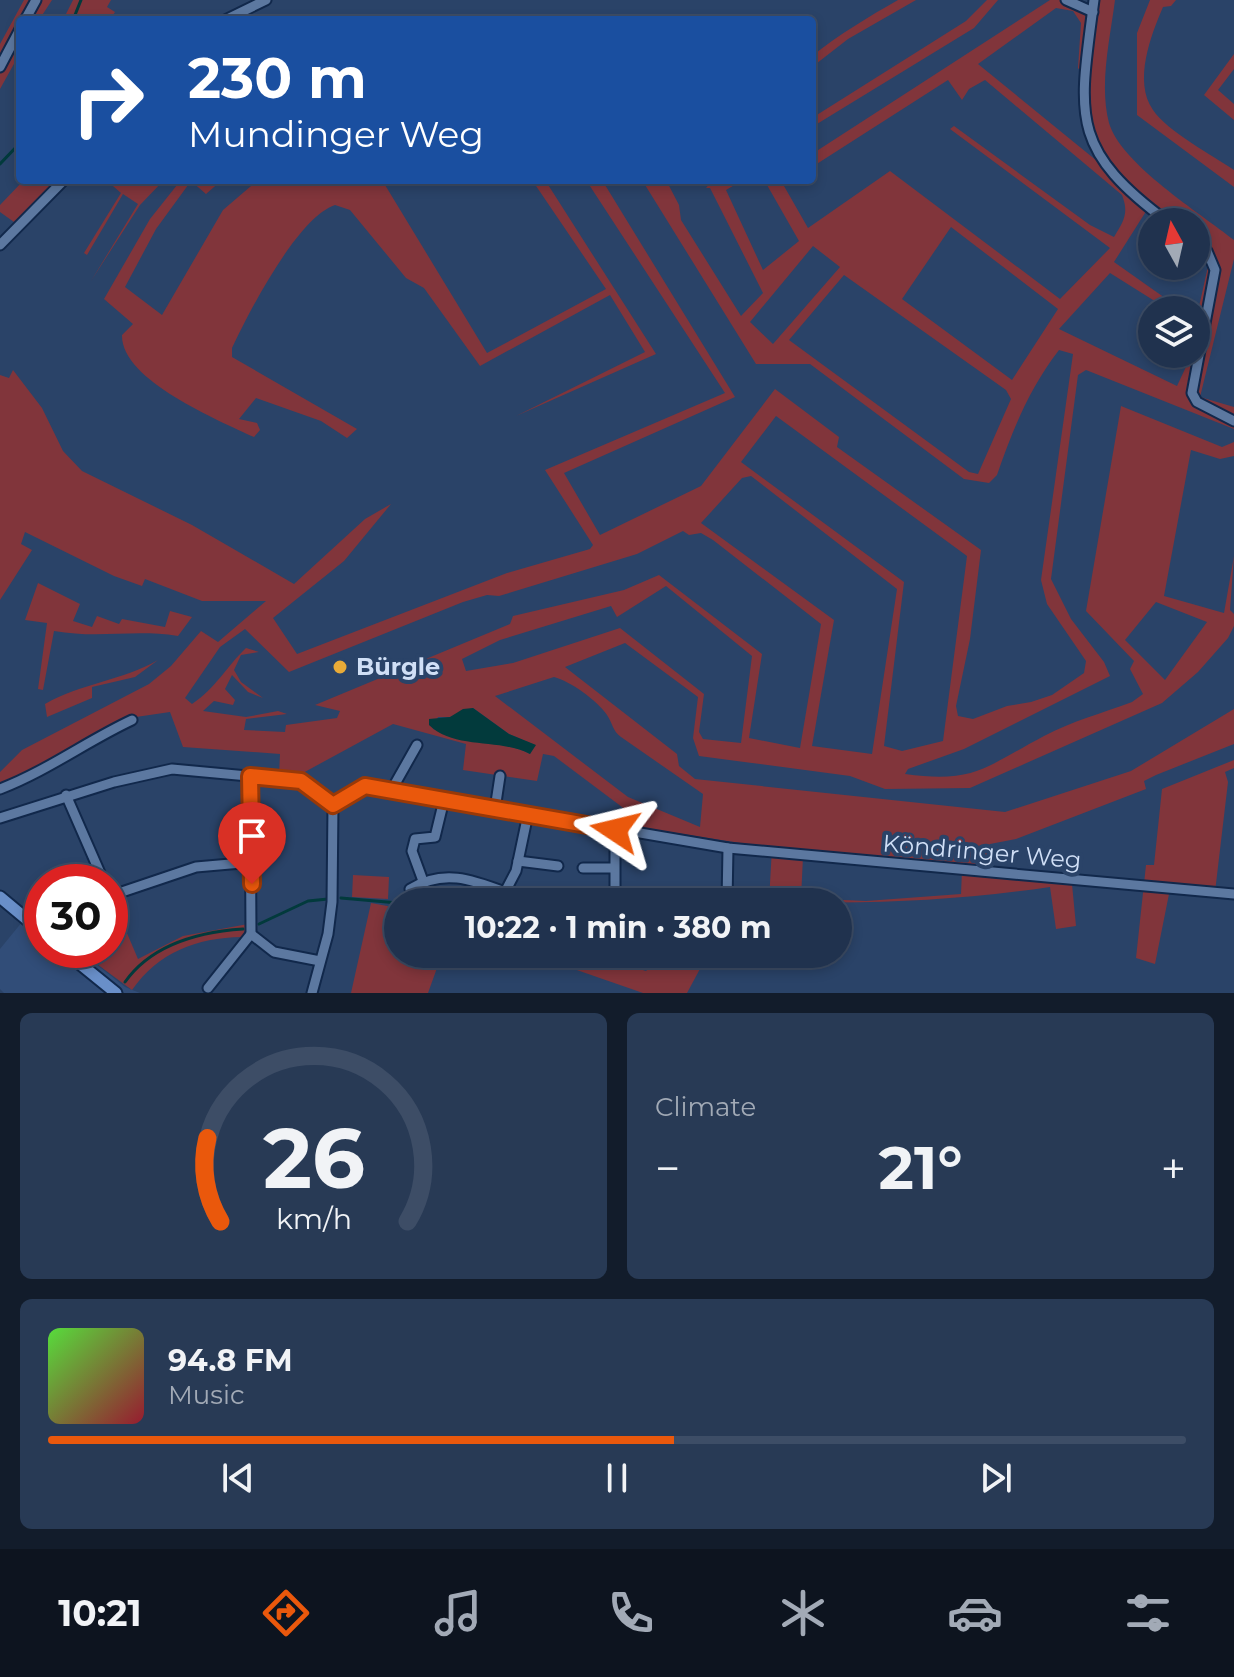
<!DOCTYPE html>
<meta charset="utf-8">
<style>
:root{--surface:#20324e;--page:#283a55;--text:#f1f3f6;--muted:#a2aab6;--line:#3d4d66;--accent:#ea580c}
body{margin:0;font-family:Montserrat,sans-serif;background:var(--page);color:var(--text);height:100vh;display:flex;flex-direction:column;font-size:30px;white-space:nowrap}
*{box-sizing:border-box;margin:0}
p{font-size:26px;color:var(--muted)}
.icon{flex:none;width:44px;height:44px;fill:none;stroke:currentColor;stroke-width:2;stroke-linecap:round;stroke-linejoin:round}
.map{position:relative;height:993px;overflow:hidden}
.side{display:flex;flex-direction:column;gap:20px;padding:20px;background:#121c2b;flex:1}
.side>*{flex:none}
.top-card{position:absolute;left:16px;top:16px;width:800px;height:168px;border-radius:8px;box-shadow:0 4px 12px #0003,0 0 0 2px var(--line);background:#1a4fa0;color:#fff;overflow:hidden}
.needle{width:52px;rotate:352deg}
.tools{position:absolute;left:1138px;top:208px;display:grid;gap:16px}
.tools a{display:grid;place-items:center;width:72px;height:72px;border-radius:50%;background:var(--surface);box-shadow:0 4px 12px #0003,0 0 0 2px var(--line);font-size:40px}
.speed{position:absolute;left:24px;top:864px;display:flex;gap:16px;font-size:40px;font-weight:700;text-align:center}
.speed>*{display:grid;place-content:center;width:104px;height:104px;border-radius:50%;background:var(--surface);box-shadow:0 4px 12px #0003,0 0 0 2px var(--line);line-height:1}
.speed .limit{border:12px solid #d22;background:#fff;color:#111}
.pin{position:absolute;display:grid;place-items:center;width:68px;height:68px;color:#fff;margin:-82px -34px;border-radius:50% 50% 50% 0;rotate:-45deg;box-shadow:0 0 8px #0007}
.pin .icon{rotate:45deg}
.me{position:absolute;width:88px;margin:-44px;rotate:280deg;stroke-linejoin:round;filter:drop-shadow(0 0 6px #0008)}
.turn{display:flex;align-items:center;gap:28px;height:168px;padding:0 40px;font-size:36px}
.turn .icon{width:104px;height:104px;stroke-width:2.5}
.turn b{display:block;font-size:56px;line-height:68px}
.big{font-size:60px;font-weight:700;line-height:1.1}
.side .tile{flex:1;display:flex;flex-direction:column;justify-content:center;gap:12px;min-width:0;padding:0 28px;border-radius:12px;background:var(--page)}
.side .dial{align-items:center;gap:0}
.dial svg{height:208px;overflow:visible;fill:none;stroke:var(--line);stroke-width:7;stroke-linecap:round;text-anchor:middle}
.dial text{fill:var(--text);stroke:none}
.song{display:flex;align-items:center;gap:24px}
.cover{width:96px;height:96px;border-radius:12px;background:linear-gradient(135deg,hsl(110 70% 55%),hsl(350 70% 35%))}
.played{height:8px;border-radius:4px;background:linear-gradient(90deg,var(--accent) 55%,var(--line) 55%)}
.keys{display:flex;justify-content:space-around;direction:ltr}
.heat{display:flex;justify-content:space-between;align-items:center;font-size:44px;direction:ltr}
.side .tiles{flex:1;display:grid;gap:20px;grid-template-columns:1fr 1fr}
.tile:last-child{grid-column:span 2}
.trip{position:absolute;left:384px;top:888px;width:468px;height:80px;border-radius:40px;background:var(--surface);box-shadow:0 4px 12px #0003,0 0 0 2px var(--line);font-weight:700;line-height:80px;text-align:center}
.tabs{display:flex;height:128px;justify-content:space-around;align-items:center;background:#0d141f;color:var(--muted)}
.tabs .icon{width:56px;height:56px}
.tabs .selected{color:var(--accent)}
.tabs b{font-size:36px;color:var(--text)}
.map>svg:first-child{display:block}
</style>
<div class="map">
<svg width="1234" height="993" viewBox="0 0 1234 993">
<rect width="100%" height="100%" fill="#2a4368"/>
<path fill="#314d78" d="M31,911L42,920V950H78L125,987L140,993H4L0,989V949Z"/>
<g fill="#81353b" fill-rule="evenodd">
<path d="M24,0H52L39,20H20V53L0,89V44Z"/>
<path d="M73,0H111L107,7L115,12L111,18L114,20H63Z"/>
<path d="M898,0H916L848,39L812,67V56C840,34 868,17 898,0Z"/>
<path d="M987,0H998L974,28L812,127V118L966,21Z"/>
<path d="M1050,0H1064L1093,13L1096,0H1115C1110,39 1099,85 1109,123C1121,164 1200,213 1234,240V259L1200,397L1234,407V429L1086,370L1078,375L1051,579L1071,619L1104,662L1110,676L964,749L908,769L905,774C975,784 987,766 1044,736C1072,721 1103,713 1132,702L1143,694L1130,669L1134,661L1086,611L1121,406L1222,447L1234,442V456L1220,459L1191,450L1164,596L1224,613L1234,556L1230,610L1234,614V626L1228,638L1198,672L1162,703L970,788L885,789L850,776L699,756L693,738L698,697L625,643L565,667L677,754L679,766L695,779L1005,812L1131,771L1234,709V744L1156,775L1144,781L1146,789L1016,839L990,844L988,870L1096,881L1072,884L1076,926L1056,929L1050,887C955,901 863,905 769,901L772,848L625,825L626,810L554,756L543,754L537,781L463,770L466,744L393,724L301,774L279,775L280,754L183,747L170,712L129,718L86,740L41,770L0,787V772L22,750L149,684L171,666L201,631L218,642L266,601H202L145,579L142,586L114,576L25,532L21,544L32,550L0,600V375L9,378L13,370L42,408L63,451L82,471L192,525L294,584L365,519L391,504L344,561L273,618L297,654L507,573L590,549L593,545L545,470L725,393L586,180H602L735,397L564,473L600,535L701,486L775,389L839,437L837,447L981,550L970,639L956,706L958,716L973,719L1007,706L1031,702L1052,695L1084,673L1086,661L1047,604L1041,580L1073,354L1059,350C1029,389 1013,429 997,475L989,483L964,479L810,364H756L642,180H666L679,205L681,220L741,316L763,293L710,188H706L713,180H743L726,190L763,270L799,241L767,185L771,181L792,180L784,186L808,228L890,171L1060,299L1110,248L950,129L954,126L1090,225L1114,237C1124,221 1129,213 1122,195L985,80L969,89L962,100L948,80L812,167V154ZM1056,8L1073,11L1081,23L1078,68C1097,90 1086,132 1100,159L1097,161L978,64ZM1150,205L1172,222H1196V240L1209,262L1196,320V327L1200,331L1196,354H1192L1177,386L1059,329L1110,273L1169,310H1182L1114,262ZM951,227L1058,309L1012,380L902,299ZM813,246L840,267L773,344L750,322ZM844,275L1006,390L1011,399L978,474L969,472L789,340ZM776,416L967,556L943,741L902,751L884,746L904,582L741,462ZM751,476L897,589L872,754L812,746L834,620L701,523L742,478ZM683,531L689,535L701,533L713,540L821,624L800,748L749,738L762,654L659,575L624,590L513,616L510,624L315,705L340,711L337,718L286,725L285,732L244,730L246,719L287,714L278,711L246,717L203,711L214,701L233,705L235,700L225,689L232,675L248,692L263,698L241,682L234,670L241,655L259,652L246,648C227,666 215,689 192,704L185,698L220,647L245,629L289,672L463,602L487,595L499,596L637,554ZM666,586L752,656L741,743L703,739L699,732L704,694L620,628L513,663L466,671L462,659L500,640L611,606L617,617ZM1156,602L1207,622L1165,680L1125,640ZM554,677C570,681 598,701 607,715C613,724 612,730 621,737L703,794L700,827L628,797L495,696ZM473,708L509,734L535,745L530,754C504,740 464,744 433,729L438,717H450ZM803,857L962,870L961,894L866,901L801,898Z"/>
<path d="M1150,0H1176L1171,6L1163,7C1151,35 1133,81 1153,110C1167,131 1212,155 1234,170V187L1137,115V33Z"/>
<path d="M1234,54V69L1218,90L1234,104V120L1204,95Z"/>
<path d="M24,180H43L52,187L60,180H70L21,227L0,212V205Z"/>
<path d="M106,180L120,186L126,180H164L140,205L91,281L138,204L123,194L87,255L84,253L121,193Z"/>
<path d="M181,180H222L206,194L191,181L156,229L125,287L162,315L223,210L258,180H382L487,353L606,289L532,180H545L656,354L516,416L645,352L610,295L480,366L424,288L406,278L350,210L335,205C297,218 249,312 232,348V357L357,429L347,438L321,421L256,398L239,419L257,423L260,430L254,437C218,420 121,380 122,335L133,324L104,299L150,219Z"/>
<path d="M38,583L80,604L73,621L92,627L97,616L119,624L122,619L165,627L170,611L192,617L178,636C133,629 99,639 54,631L43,690L38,689L47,623L25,620Z"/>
<path d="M158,660L135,677L92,687V698L47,717L45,704C81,683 122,681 158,660Z"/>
<path d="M1234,760V768L1225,772L1228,782L1215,892L1170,889L1155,964L1136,958L1146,865H1154L1162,789Z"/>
<path d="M353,875L389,877L388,899L352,897Z"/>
<path d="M371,903L398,908V954H442L428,993H351Z"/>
<path d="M115,905L138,959L183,936L248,924L242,937C196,938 159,952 132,990L78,950H110V907Z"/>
<path d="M548,954H610V960L646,971L652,965L646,954H708L687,993H643L571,968Z"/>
</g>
<path fill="#023a3c" d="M473,708L509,734L536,745L530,754C500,738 455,750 429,725V719L450,717L463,709Z"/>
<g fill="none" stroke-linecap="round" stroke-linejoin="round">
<g stroke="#023a3c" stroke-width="3">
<path d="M73,20L81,0"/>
<path d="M0,164L20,143"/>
<path d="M341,898L398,903"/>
<path d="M259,924L308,901L328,899"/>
<path d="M125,982C152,944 198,932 243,929"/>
</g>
<defs>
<g id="minor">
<path d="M1066,0L1093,12"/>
<path d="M1094,0C1079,115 1068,148 1168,222"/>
<path d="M25,20L36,0"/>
<path d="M225,20L266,0"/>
<path d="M0,67L20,29"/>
<path d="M1196,242L1207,251L1215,270L1192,393L1197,402L1234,421"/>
<path d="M0,245L64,180"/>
<path d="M250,776L251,934"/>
<path d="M0,789C47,771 87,741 132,720"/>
<path d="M391,791L417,745"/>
<path d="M66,795L104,882"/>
<path d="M495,809L500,776"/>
<path d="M0,818L114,782L172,769L301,781L333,805L365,786L728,848L1234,894"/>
<path d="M615,830V896L623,902"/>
<path d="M518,861L558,866"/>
<path d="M583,868H614"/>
<path d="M423,881L412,851L415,839L435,837L444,800"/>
<path d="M410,889C443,869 471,879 505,892L516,871L528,814"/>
<path d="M110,896L196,867L253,862"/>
<path d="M727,902L728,848"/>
<path d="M208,988L251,934L274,952L320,961"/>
<path d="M312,993L328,934L332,902L333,805"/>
</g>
<g id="major">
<path d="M0,897L42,932"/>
<path d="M63,950L116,993"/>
</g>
</defs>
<use href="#minor" stroke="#11284b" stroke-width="13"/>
<use href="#major" stroke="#11284b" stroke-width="15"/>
<use href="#minor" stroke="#5c78a0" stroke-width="9"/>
<use href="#major" stroke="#698fc9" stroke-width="11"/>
</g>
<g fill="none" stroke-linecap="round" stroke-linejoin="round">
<defs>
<path id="route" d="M252,884L250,776L301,781L333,805L365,786L615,830"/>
</defs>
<use href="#route" stroke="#983908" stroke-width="20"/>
<use href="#route" stroke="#ea580c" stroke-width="14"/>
</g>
<circle fill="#e9ab38" stroke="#2a4368" stroke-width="3" cx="340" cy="667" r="8"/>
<g text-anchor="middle" stroke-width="8" stroke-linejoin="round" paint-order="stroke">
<g font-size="24" font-weight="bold" fill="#d0dff6" stroke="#2a4368" text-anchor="start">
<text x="356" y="675">Bürgle</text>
</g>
<g font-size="24" fill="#d0dff6" stroke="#2a4368">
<text transform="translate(982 852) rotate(5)" y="8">Köndringer Weg</text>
</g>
</g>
</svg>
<div class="tools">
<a><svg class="needle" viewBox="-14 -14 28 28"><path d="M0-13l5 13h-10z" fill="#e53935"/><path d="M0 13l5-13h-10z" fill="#a2aab6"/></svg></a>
<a><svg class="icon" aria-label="layers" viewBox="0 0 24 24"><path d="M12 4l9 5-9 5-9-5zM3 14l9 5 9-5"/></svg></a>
</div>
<div class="speed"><div class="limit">30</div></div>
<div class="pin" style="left:252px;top:884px;background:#d93025"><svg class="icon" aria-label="arrive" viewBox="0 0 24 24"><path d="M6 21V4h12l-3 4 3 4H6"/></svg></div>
<svg class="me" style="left:615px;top:830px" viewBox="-20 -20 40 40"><path d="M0-17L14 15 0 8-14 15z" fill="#ea580c" stroke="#fff" stroke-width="4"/></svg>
<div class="trip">10:22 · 1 min · 380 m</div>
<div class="top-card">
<div class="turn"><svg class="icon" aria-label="right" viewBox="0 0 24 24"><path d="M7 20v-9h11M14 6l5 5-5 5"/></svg><div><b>230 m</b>Mundinger Weg</div></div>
</div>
</div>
<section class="side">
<div class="tiles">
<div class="tile dial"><svg viewBox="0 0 100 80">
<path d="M14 69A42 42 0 1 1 86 69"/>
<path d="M14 69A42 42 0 0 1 9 37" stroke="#ea580c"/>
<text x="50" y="56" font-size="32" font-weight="700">26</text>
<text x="50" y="72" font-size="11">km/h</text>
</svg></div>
<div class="tile"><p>Climate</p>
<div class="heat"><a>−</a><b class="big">21°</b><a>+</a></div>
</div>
<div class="tile">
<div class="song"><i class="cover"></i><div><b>94.8 FM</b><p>Music</p></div></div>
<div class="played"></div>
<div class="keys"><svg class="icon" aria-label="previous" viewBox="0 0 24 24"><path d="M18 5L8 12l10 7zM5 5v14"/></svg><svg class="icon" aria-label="pause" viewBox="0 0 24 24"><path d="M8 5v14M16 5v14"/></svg><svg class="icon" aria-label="next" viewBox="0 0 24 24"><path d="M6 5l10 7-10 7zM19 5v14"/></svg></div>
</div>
</div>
</section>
<nav class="tabs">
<b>10:21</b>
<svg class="icon selected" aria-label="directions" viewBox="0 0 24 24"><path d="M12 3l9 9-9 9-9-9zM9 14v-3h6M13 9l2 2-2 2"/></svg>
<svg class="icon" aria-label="music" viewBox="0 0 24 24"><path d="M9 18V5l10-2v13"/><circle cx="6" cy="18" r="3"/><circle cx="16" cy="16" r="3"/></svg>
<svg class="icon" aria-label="phone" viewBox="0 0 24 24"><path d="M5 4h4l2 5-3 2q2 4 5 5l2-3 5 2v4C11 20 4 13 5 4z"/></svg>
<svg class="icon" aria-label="climate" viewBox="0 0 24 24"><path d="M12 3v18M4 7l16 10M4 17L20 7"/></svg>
<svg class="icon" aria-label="car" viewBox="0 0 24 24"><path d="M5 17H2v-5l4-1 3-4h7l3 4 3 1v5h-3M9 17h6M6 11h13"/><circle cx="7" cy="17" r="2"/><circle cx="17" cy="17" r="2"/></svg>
<svg class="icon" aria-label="filters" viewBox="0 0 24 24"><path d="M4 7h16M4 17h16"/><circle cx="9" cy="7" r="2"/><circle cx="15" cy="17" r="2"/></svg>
</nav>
